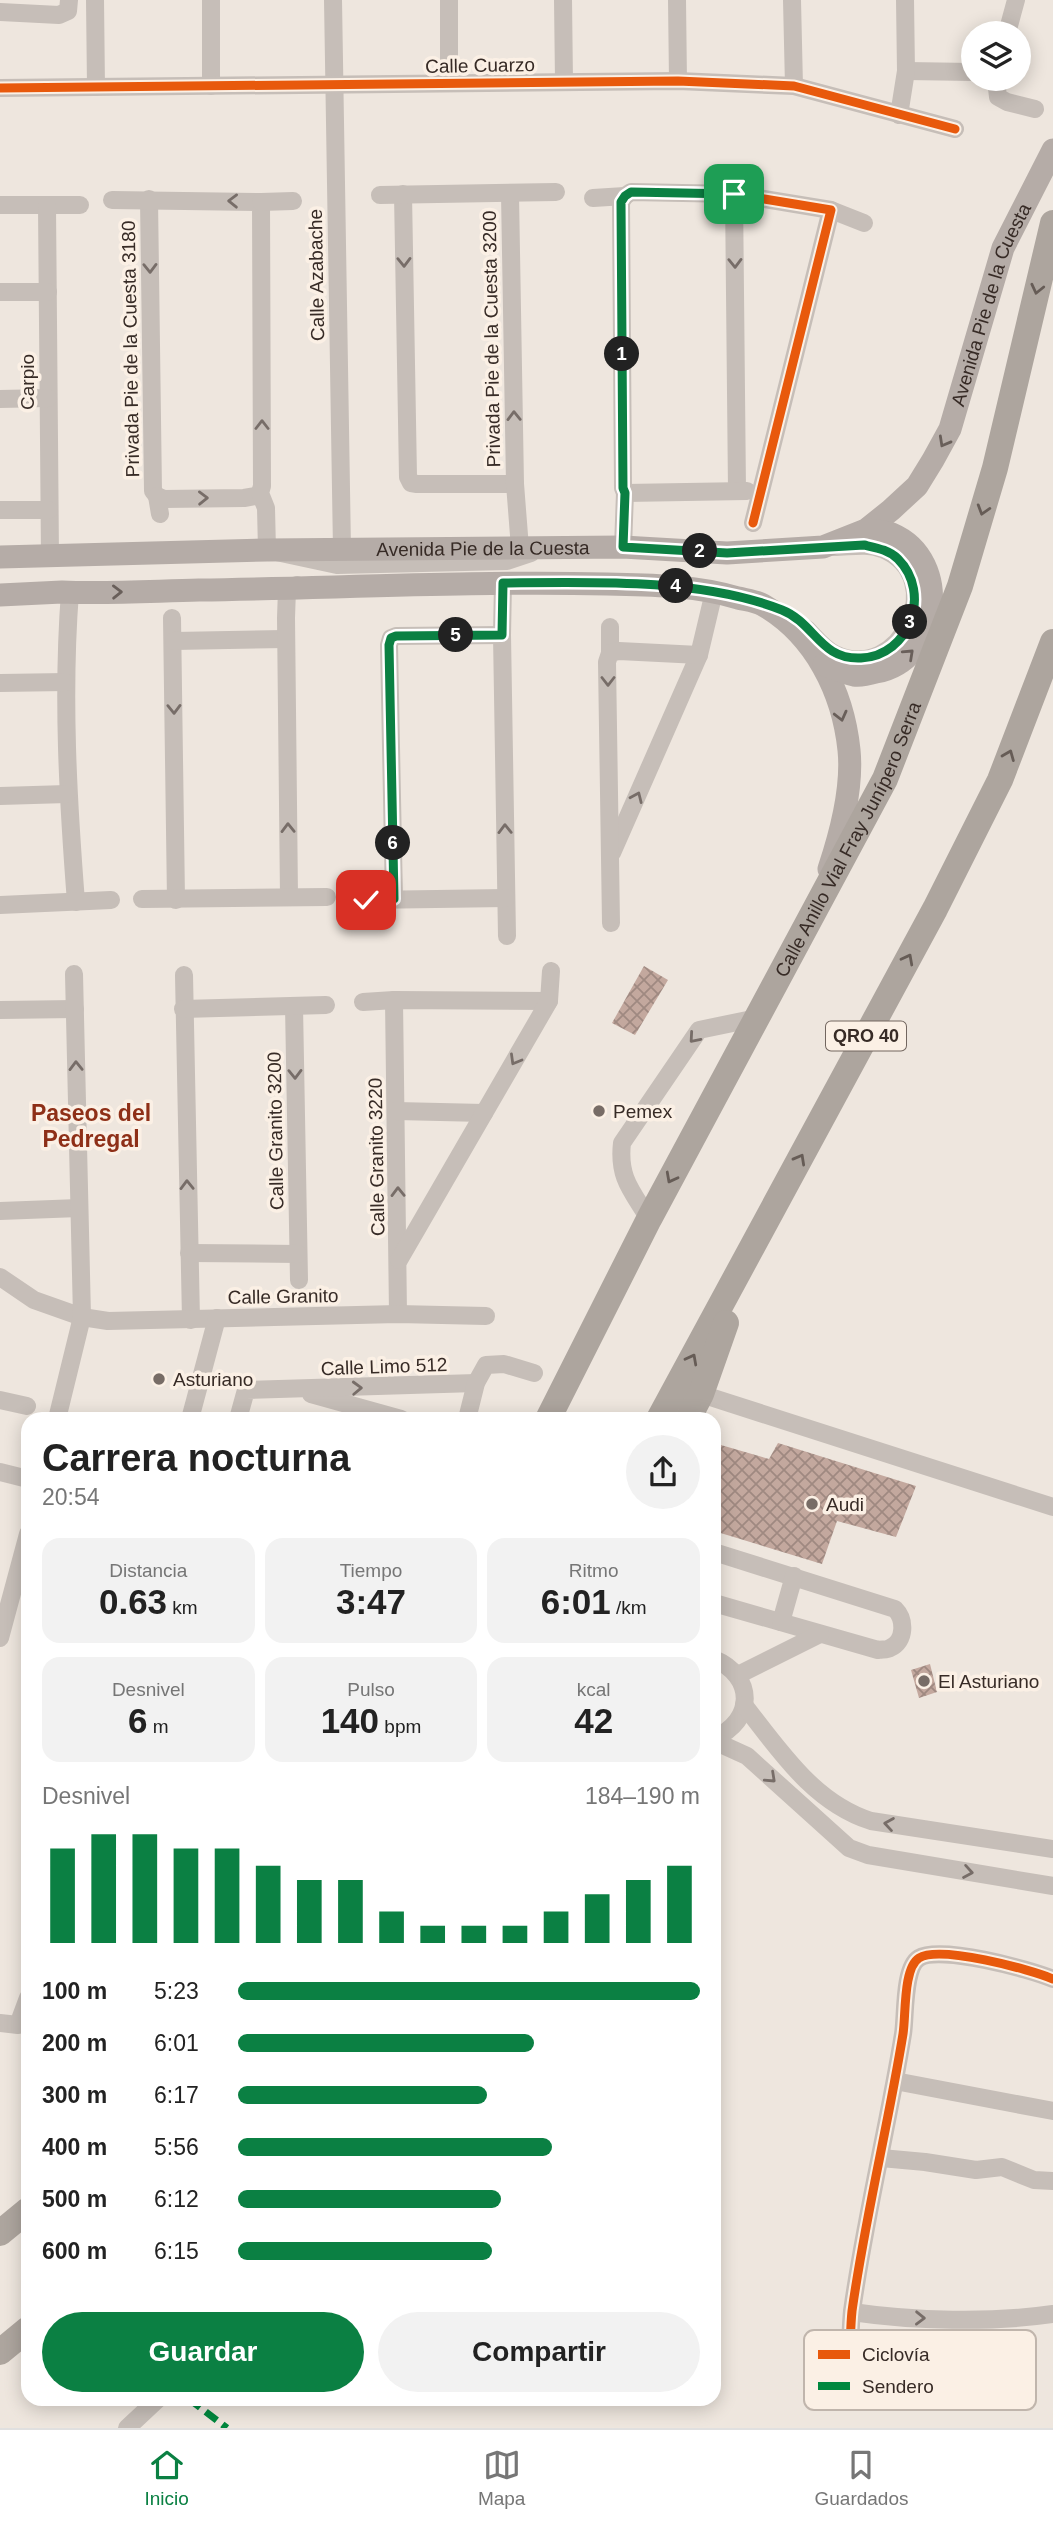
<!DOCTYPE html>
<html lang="es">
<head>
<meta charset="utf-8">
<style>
	:root { --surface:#fff; --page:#f2f2f2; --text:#222; --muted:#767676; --line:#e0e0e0; --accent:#0b8043 }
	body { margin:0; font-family:Helvetica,sans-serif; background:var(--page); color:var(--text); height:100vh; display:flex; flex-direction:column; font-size:26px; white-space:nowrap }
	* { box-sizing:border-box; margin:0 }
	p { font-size:23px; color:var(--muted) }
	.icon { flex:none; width:38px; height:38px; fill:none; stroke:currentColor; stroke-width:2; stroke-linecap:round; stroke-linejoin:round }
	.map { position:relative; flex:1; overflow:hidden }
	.side { position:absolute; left:21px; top:1412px; width:700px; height:994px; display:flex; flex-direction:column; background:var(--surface); border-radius:21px; box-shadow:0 4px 18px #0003 }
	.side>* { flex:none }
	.controls { position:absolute; left:961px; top:21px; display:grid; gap:14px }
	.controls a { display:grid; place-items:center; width:70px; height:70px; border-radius:50%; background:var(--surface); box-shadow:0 4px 18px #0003; font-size:35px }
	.pin { position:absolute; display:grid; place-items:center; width:60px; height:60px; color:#fff; margin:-30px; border-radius:14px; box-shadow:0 4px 10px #0006 }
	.km { position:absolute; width:35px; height:35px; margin:-18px; border-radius:50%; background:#222; color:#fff; font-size:19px; line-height:35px; text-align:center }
	.round { display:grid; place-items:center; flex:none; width:74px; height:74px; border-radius:37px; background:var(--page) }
	.head { display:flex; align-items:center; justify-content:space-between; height:119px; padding:0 21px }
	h1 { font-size:38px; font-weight:700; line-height:52px }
	.figures { display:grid; grid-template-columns:repeat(3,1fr); gap:10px; height:119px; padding:7px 21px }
	.figures div { display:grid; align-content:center; border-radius:18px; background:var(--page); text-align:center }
	.figures b { font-size:35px; font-weight:700 }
	.figures small { font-size:19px; font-weight:400 }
	.figures p { font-size:19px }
	.chart { height:196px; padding:14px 21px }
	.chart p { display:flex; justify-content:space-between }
	.chart svg { width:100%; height:126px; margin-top:7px; stroke:var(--accent); stroke-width:6 }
	.button { display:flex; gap:14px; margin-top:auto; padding:14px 21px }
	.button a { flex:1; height:80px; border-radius:42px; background:var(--accent); color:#fff; font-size:28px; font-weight:700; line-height:80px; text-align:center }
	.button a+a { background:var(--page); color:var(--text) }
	ul { padding:0 21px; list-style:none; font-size:23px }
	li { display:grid; grid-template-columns:112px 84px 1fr; align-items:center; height:52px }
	li i { height:18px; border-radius:9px; background:var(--accent) }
	.tab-bar { display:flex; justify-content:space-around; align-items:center; height:98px; border-top:2px solid var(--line); background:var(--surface); font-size:19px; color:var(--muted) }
	.tab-bar a { display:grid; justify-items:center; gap:4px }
	.tab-bar .on { color:var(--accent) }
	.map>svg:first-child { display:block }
	.building { fill:url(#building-cross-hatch) }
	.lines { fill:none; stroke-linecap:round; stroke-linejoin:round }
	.minor { stroke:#c6beb8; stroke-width:18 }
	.major { stroke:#b5aca7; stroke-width:23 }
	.highway { stroke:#ada59e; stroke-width:26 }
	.quiet { stroke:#00873e; stroke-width:7; stroke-dasharray:14 7; stroke-linecap:butt }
	.cycleway-casing { stroke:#fbf0e5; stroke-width:13 }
	.cycleway { stroke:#e8590c; stroke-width:9 }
	.oneway { stroke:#776d68 }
	.oneway2 { stroke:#665c56 }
	.oneway3 { stroke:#695f5a }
	.route-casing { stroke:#fff; stroke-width:14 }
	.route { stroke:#0b8043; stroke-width:9 }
	.poi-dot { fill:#776c66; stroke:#fbf0e5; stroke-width:2.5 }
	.labels { text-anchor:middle; stroke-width:7; stroke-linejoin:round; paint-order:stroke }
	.shield { fill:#fbf0e5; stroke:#72665f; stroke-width:2 }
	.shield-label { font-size:18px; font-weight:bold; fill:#372b26 }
	.street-label { font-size:19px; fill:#372b26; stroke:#fbf0e5 }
	.poi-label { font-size:19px; fill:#372b26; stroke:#fbf0e5; text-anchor:start }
	.quarter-label { font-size:23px; font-weight:bold; fill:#8e2f17; stroke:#fbf0e5 }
	.key { fill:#fbf0e5; stroke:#c0b5ac; stroke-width:2 }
	.key-label { font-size:19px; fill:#372b26 }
</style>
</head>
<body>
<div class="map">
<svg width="1053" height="2428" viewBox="0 0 1053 2428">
	<defs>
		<pattern id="building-cross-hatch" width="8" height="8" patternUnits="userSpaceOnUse" patternTransform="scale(1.75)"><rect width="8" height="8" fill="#c3a89e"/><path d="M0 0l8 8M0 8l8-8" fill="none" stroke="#9f8981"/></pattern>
	</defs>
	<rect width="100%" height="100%" fill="#eee6de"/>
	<g class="building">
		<polygon points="644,966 668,980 635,1035 612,1023"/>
		<polygon points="714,1443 769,1459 778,1443 916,1486 896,1537 837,1521 822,1564 714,1531"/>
		<polygon points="930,1664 937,1692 919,1698 911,1670"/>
	</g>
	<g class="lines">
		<g class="minor">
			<polyline points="95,0 96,87"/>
			<polyline points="211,0 211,86"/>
			<polyline points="333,0 342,550"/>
			<polyline points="449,0 449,82"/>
			<polyline points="563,0 564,81"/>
			<polyline points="677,0 678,81"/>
			<polyline points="792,0 794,86"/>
			<polyline points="0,12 59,15 68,11 69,0"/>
			<polyline points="1007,33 1016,0"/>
			<polyline points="906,71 973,72"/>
			<polyline points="996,79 998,97 1007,102 1035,109"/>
			<polyline points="0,88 678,81 794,86 955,129"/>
			<polyline points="899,115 906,71 905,0"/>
			<polyline points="403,194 408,477 411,483 417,484 515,484"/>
			<polyline points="510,194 515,484 520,548"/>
			<polyline points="734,194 737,491"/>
			<polyline points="380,195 556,192"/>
			<polyline points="593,198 625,196"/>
			<polyline points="149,199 153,491 157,496 164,499 244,498 256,496 260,493"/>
			<polyline points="112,200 261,202 262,486 260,493 266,508 267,550 337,565 507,561 531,553"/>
			<polyline points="261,202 293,201"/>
			<polyline points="0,205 80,205"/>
			<polyline points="47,206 50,557"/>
			<polyline points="831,210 864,223"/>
			<polyline points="0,292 48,292"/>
			<polyline points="0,399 48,398"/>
			<polyline points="625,493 747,491"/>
			<polyline points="157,496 160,514"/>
			<polyline points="0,510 49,510"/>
			<polyline points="623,547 625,493 623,488 621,202 625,196 631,192 734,194 831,210 753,523"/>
			<polyline points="503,583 502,635 507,936"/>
			<path d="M70,592C62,696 68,799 76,902"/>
			<polyline points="172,618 176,900"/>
			<polyline points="610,627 610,653"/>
			<path d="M807,629C815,637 823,648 835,654C900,685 951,577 882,549C866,543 850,547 834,547"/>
			<polyline points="174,641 285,639"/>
			<polyline points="0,683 66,682"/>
			<polyline points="0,796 67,794"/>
			<polyline points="612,853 699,655 714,592"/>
			<polyline points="289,896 286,618 287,589 297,585"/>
			<polyline points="142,899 327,897"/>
			<polyline points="394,899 389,645 391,638 396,636 502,635"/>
			<polyline points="366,900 506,898"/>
			<polyline points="0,905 111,900"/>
			<polyline points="611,923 607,662 610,653 619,651 699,655"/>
			<polyline points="184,975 191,1320"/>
			<polyline points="394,1000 398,1314"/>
			<polyline points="363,1002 394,1000 549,1001"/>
			<polyline points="294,1006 299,1280"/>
			<polyline points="183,1009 326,1005"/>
			<polyline points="0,1010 75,1009"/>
			<polyline points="396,1111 484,1113"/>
			<polyline points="0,1211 79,1208"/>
			<path d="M649,1219C632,1191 618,1178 622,1143L699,1030L757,1018"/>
			<polyline points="189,1253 298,1254"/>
			<polyline points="399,1260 549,1001 551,971"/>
			<polyline points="0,1277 34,1300 82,1317 108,1321 398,1314 486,1316"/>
			<polyline points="311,1394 401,1419"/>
			<polyline points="701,1394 1053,1507"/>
			<polyline points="0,1400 27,1406"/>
			<polyline points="57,1419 82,1317 74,974"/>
			<polyline points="190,1419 217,1318"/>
			<polyline points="238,1419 246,1390 476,1383"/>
			<polyline points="467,1419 476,1383 486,1365 504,1364 534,1373"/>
			<polyline points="0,1472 28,1479"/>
			<path d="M714,1552L895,1609C905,1619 906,1641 890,1648C887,1650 882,1649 878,1650L714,1603"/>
			<polyline points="781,1622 794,1576"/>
			<polyline points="0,1638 28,1534"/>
			<path d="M714,1659C755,1676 755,1721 714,1738"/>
			<polyline points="738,1675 820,1634"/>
			<path d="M744,1705C780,1751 814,1803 871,1821L1053,1849"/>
			<polyline points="714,1741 747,1756 849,1848 868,1855 1053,1886"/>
			<polyline points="0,2023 18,2025 28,1998"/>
			<polyline points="895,2081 1053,2111"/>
			<polyline points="881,2158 925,2162 976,2170 1002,2167 1034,2180 1053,2181"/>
			<path d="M852,2312C913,2321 992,2323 1053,2314"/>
			<path d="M850,2374C850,2353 850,2331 852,2311C865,2218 888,2126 903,2034C906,2016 903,1968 919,1958C940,1945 1029,1969 1053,1979"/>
			<polyline points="127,2428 158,2399"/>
		</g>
		<g class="major">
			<path id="s1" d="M0,557L267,550L623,547L727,553L823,547L866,530L891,510L917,486L933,460L950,429L1003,248L1053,150"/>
			<path d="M0,595L62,592C107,594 153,591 199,590C335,588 471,581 607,584C651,585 695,585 738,598C746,600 756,601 763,605C815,635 843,692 849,750C853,789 841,833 829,869"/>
			<path d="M824,665C834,668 844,673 854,675C861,676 869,674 876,672C940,661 953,560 892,534C885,531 874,531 866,530"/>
		</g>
		<g class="highway">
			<path id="s2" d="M548,1419L649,1219L885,779L960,586L995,468L1053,223"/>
			<polyline points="659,1419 935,909 1000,780 1053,642"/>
			<polyline points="688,1419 701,1394 726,1323"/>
			<polyline points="0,2233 28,2210"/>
			<polyline points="0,2352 28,2329"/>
		</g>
		<polyline class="quiet" points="189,2399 227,2428"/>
		<g class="cycleway-casing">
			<g id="cycleway">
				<polyline points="0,88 678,81 794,86 955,129"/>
				<polyline points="623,547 625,493 623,488 621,202 625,196 631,192 734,194 831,210 753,523"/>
				<path d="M850,2374C850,2353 850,2331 852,2311C865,2218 888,2126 903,2034C906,2016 903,1968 919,1958C940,1945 1029,1969 1053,1979"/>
			</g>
		</g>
		<use href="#cycleway" class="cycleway"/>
	</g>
	<defs><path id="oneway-chevron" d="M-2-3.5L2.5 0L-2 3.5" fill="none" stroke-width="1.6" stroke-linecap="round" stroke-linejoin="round" transform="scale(1.75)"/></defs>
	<g class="oneway">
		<use href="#oneway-chevron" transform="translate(233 201) rotate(-179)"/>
		<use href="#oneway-chevron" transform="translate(404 262) rotate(89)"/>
		<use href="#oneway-chevron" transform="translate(735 263) rotate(89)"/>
		<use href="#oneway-chevron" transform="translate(150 268) rotate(89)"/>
		<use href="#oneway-chevron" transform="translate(514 416) rotate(-91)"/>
		<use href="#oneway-chevron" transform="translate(262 425) rotate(-90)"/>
		<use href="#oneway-chevron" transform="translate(203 498) rotate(-1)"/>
		<use href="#oneway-chevron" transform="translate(608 681) rotate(90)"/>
		<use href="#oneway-chevron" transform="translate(174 709) rotate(89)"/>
		<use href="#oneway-chevron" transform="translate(637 797) rotate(-66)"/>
		<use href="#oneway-chevron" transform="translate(288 828) rotate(-91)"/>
		<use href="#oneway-chevron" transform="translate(505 829) rotate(-91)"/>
		<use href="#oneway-chevron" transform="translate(694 1038) rotate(131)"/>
		<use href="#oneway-chevron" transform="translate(515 1060) rotate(120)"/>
		<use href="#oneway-chevron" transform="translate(76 1066) rotate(-91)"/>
		<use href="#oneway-chevron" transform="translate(295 1074) rotate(89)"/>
		<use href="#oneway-chevron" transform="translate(187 1185) rotate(-91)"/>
		<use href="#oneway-chevron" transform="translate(398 1192) rotate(-91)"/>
		<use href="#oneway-chevron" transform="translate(357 1388) rotate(-2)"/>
		<use href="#oneway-chevron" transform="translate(771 1778) rotate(43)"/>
		<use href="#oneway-chevron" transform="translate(889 1824) rotate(-171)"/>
		<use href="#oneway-chevron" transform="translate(968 1872) rotate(10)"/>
		<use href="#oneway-chevron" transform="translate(920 2318) rotate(1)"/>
	</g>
	<g class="oneway2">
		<use href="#oneway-chevron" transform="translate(1037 289) rotate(103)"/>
		<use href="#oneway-chevron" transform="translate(983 510) rotate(107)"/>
		<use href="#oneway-chevron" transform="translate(1009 755) rotate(-68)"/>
		<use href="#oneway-chevron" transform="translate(908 959) rotate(-62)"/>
		<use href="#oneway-chevron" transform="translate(800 1159) rotate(-61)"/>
		<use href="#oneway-chevron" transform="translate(671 1178) rotate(118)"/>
		<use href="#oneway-chevron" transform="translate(692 1359) rotate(-62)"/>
	</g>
	<g class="oneway3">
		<use href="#oneway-chevron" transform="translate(944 442) rotate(119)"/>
		<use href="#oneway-chevron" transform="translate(117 592) rotate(-1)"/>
		<use href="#oneway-chevron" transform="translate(909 654) rotate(-43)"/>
		<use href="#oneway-chevron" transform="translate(841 716) rotate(76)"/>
	</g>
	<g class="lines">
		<g class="route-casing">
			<path id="route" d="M366,900L394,899L389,645L391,638L396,636L502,635L503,583C589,582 702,578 782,610C815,623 820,660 861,658C910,656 932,593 898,559C889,550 877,548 864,545L727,553L623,547L625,493L623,488L621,202L625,196L631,192L734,194"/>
		</g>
		<use href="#route" class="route"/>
	</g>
	<g class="poi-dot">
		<circle cx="599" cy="1111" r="7"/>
		<circle cx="159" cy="1379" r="7"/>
		<circle cx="812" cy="1504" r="7"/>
		<circle cx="924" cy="1681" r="7"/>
	</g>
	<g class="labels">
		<rect class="shield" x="826" y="1021.5" width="80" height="29" rx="5"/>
		<g class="shield-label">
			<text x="866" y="1042">QRO 40</text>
		</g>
		<g class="street-label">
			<text transform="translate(480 65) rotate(-1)" y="7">Calle Cuarzo</text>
			<text transform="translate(316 275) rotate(-91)" y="7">Calle Azabache</text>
			<text dy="7" stroke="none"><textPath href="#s1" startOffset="1134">Avenida Pie de la Cuesta</textPath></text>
			<text transform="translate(491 339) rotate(-91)" y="7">Privada Pie de la Cuesta 3200</text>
			<text transform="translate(130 349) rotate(-91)" y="7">Privada Pie de la Cuesta 3180</text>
			<text transform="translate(27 382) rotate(-90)" y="7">Carpio</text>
			<text dy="7" stroke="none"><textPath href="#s1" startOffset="483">Avenida Pie de la Cuesta</textPath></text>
			<text dy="7" stroke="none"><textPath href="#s2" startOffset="653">Calle Anillo Vial Fray Junípero Serra</textPath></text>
			<text transform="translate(275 1131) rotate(-91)" y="7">Calle Granito 3200</text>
			<text transform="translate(376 1157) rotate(-91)" y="7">Calle Granito 3220</text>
			<text transform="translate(283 1296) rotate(-1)" y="7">Calle Granito</text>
			<text transform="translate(384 1366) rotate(-2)" y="7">Calle Limo 512</text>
		</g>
		<g class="poi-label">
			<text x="613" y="1118">Pemex</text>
			<text x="173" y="1386">Asturiano</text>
			<text x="826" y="1511">Audi</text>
			<text x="938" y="1688">El Asturiano</text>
		</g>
		<g class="quarter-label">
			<text x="91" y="1121">Paseos del<tspan x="91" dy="26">Pedregal</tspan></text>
		</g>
	</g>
	<rect x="804" y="2330" width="232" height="80" rx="10" class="key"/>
	<rect x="818" y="2350" width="32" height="9" fill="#e8590c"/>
	<rect x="818" y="2382" width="32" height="8" fill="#00873e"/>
	<g class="key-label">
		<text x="862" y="2361">Ciclovía</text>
		<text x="862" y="2393">Sendero</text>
	</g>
</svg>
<div class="controls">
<a><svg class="icon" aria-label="layers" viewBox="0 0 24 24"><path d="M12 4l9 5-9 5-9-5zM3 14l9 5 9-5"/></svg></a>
</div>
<div class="pin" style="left:734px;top:194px;background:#1e9e55"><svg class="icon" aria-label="arrive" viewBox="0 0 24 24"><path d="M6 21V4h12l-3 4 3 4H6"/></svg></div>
<div class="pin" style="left:366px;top:900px;background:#d93025"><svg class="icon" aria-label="check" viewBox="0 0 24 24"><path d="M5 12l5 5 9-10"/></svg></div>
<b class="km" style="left:622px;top:354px">1</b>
<b class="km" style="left:700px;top:551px">2</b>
<b class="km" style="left:910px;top:622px">3</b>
<b class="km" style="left:676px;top:586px">4</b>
<b class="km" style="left:456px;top:635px">5</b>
<b class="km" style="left:393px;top:843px">6</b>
<section class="side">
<div class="head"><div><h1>Carrera nocturna</h1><p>20:54</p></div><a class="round"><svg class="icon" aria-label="share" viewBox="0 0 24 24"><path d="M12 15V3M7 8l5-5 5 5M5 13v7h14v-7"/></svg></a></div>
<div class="figures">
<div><p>Distancia</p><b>0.63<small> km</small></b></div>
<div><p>Tiempo</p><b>3:47</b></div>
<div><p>Ritmo</p><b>6:01<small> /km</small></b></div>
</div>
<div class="figures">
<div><p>Desnivel</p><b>6<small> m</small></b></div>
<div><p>Pulso</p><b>140<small> bpm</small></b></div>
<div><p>kcal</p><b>42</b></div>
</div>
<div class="chart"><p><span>Desnivel</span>184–190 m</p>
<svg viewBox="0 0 160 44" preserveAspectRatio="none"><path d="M5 44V11M15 44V6M25 44V6M35 44V11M45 44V11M55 44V17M65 44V22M75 44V22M85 44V33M95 44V38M105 44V38M115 44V38M125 44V33M135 44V27M145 44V22M155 44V17"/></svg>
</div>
<ul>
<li><b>100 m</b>5:23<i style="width:100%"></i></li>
<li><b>200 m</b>6:01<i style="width:64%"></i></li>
<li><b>300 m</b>6:17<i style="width:54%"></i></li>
<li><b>400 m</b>5:56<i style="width:68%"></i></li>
<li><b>500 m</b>6:12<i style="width:57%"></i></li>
<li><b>600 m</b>6:15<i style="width:55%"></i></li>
</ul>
<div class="button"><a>Guardar</a><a>Compartir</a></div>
</section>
</div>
<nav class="tab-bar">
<a class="on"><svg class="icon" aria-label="home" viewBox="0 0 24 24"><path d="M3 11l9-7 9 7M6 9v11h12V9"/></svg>Inicio</a>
<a><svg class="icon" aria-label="map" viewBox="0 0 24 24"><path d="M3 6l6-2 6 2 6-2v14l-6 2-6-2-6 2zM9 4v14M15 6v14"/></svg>Mapa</a>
<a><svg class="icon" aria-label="saved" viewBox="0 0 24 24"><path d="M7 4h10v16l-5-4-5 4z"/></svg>Guardados</a>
</nav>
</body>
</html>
